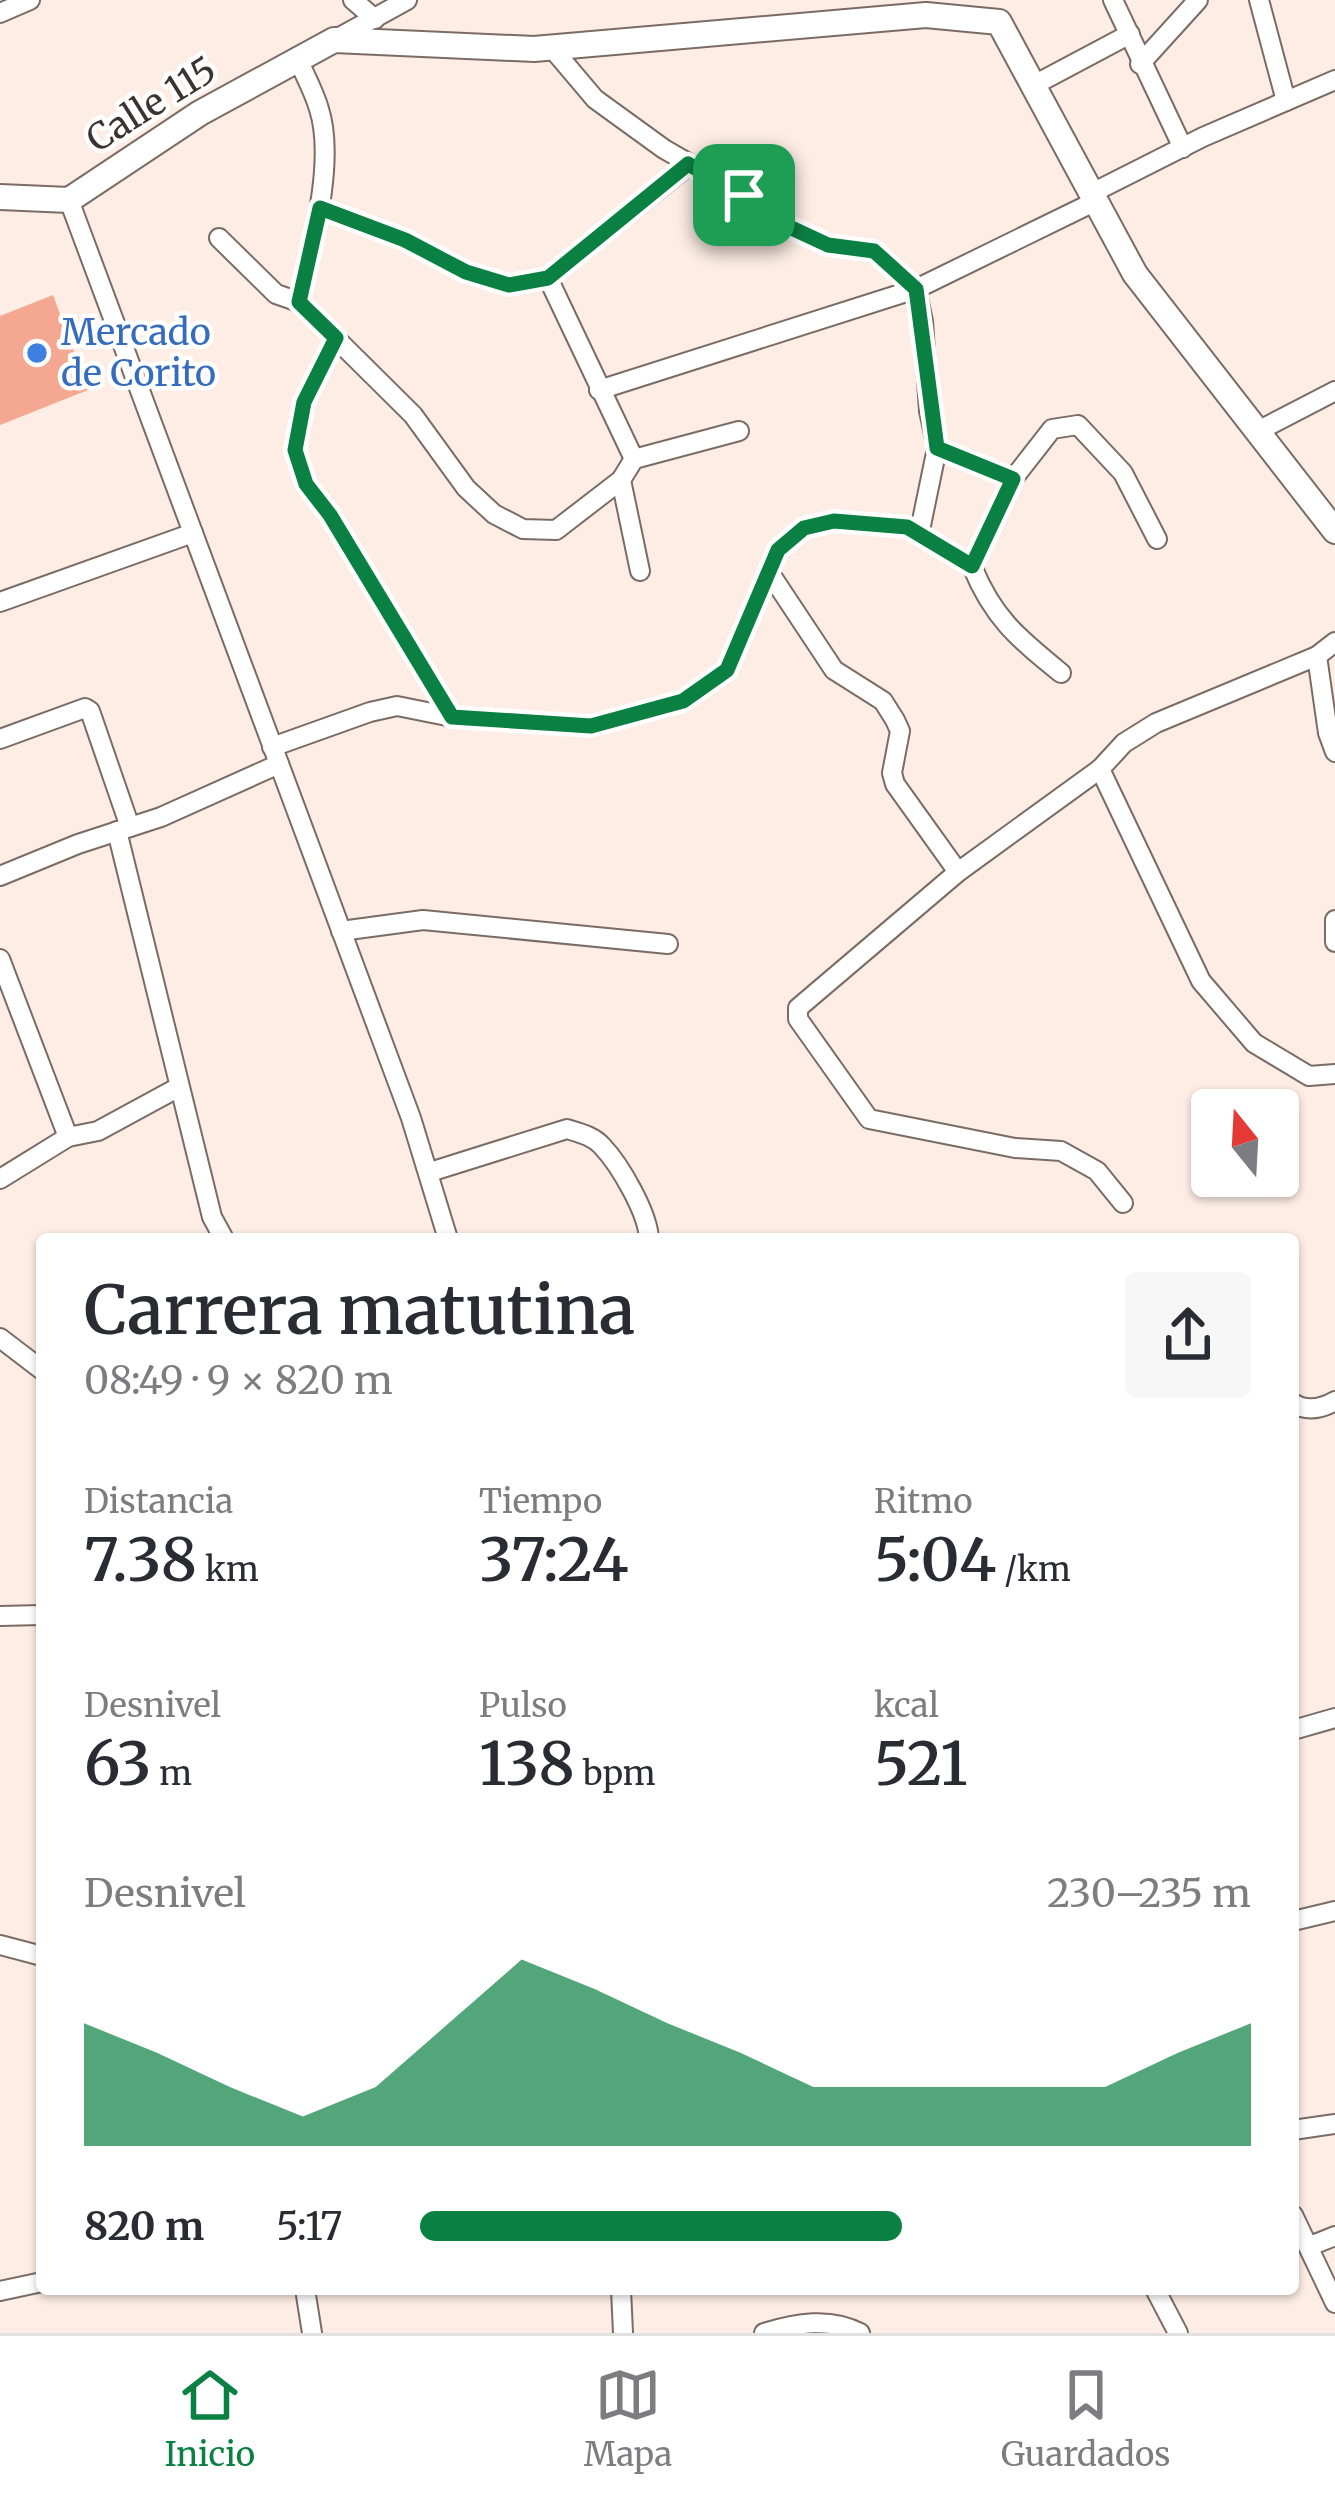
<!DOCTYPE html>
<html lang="es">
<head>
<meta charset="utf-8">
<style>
	:root { --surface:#fff; --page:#f7f7f7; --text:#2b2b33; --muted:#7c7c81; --line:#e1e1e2; --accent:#0b8043 }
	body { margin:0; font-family:Merriweather,serif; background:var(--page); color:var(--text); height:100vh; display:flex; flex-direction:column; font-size:45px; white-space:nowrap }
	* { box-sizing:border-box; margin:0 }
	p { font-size:39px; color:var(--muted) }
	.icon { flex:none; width:66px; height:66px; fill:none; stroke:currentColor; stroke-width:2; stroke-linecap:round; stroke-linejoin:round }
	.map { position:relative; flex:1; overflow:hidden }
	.panel { position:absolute; left:36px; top:1233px; width:1263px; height:1062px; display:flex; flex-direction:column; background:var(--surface); border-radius:12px; box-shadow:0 3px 9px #0004 }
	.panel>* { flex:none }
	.needle { width:78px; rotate:342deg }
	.controls { position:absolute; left:1191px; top:1089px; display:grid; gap:24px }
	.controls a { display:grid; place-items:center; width:108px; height:108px; border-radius:12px; background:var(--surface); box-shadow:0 3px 9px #0004; font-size:60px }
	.pin { position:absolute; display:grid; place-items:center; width:102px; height:102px; color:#fff; margin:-51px; border-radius:24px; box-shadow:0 6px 18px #0006 }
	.round { display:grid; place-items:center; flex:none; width:126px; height:126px; border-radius:12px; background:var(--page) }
	.head { display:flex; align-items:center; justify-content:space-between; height:204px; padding:0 48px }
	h1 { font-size:66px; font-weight:600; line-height:90px }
	.metrics { display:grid; grid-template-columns:repeat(3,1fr); gap:18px; height:204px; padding:12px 48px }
	.metrics div { display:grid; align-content:center }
	.metrics b { font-size:60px; font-weight:600 }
	.metrics small { font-size:33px; font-weight:400 }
	.metrics p { font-size:33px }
	.chart { height:336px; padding:24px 48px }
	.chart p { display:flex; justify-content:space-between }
	.chart svg { width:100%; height:216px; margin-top:12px; fill:var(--accent); opacity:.7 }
	ul { padding:0 48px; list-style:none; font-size:39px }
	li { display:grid; grid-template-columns:192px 144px 1fr; align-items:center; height:90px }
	li i { height:30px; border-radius:15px; background:var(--accent) }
	.menu { display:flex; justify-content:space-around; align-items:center; height:168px; border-top:3px solid var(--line); background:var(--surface); font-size:33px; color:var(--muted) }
	.menu a { display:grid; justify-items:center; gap:6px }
	.menu .selected { color:var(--accent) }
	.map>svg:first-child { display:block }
	.building { fill:#f5a891 }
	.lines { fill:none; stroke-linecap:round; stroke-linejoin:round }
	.minor-casing { stroke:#7a6c64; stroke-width:22 }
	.tertiary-casing { stroke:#7a6c64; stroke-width:28 }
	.minor { stroke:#fff; stroke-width:18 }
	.tertiary { stroke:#fff; stroke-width:24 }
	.route-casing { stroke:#fff; stroke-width:24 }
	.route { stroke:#0b8043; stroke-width:15 }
	.shop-dot { fill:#3f7fe0; stroke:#fff; stroke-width:4.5 }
	.labels { text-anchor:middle; stroke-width:9; stroke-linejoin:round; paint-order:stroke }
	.street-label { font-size:36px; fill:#3a3330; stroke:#fff }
	.shop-label { font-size:36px; fill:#366cbe; stroke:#fff; text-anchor:start }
</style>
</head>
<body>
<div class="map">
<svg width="1335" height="2333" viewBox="0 0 1335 2333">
	<rect width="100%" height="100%" fill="#fdede4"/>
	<polygon class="building" points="53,295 88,390 0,425 0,316"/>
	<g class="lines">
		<g class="minor-casing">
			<g id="minor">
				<polyline points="353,0 375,19"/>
				<polyline points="1113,0 1183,148"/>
				<polyline points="1259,0 1286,101"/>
				<polyline points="0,13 30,0"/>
				<polyline points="338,38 407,0"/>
				<polyline points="551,47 595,99 664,149 744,195 785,225 828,245 874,251 916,289 923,321 929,411 937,448 919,535"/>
				<path d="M297,57C304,74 314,91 319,109C336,162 311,249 299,302"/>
				<polyline points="1140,64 1198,0"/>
				<polyline points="1034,85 1130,34"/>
				<polyline points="1092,193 1203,137 1335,80"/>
				<polyline points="69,200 411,1118 448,1239"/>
				<polyline points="320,208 405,240 465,271 509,285 548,278 689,165"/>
				<polyline points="219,238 276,294 299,302 413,415 466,488 494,514 523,529 556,530 621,480 634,459 739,431"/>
				<polyline points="548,278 634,459"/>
				<polyline points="336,338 304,402 295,450 306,483 330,515 452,717"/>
				<polyline points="599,390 916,289 1096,201"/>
				<polyline points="1258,431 1335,391"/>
				<polyline points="937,448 1013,479"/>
				<polyline points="621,480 640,571"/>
				<polyline points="771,575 834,670 883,701 895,720 900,731 892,773 895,784 958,872"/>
				<polyline points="0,602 193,533"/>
				<polyline points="1317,656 1328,733 1335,752"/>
				<path d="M1061,673C1018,638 993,618 972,566L1013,479L1052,429L1078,425L1123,473L1157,539"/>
				<polyline points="0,739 85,708 90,711 130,827"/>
				<polyline points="272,747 370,712 397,706 452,717 591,726 683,701 727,670 778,551 804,528 834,521 907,527 972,566"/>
				<polyline points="1100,769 1201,981 1254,1043 1309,1076 1335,1074"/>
				<polyline points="117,831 212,1217 224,1239"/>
				<polyline points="0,876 78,844 161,817 279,764"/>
				<polyline points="1335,920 1335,942"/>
				<polyline points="341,931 423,920 668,944"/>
				<polyline points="0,959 68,1137"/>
				<path d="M430,1172L567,1129C580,1133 593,1136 602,1146C620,1165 648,1213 649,1239"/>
				<polyline points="0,1179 68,1137 98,1131 179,1087"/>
				<polyline points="1123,1203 1097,1171 1061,1151 1015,1148 869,1119 798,1019 798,1008 958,872 1100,769 1124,743 1156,723 1317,656 1335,642"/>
				<polyline points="0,1338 42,1370"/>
				<path d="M1293,1403C1307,1412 1321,1409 1335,1401"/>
				<polyline points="0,1616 42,1615"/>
				<polyline points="1293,1730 1335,1718"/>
				<polyline points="1293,1921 1335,1911"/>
				<polyline points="0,1945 42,1956"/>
				<polyline points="1293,2130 1335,2124"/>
				<polyline points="1293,2215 1335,2303"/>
				<polyline points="1310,2246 1335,2236"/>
				<polyline points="305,2289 312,2333"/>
				<polyline points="621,2289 623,2333"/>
				<polyline points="1155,2289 1178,2333"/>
				<polyline points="0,2291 42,2282"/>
				<path d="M764,2333C796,2323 830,2317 860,2333"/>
			</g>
		</g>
		<g class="tertiary-casing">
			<polyline id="tertiary" points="0,197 69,200 200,113 334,40 534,49 926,15 999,22 1135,274 1335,531"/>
		</g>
		<use href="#minor" class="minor"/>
		<use href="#tertiary" class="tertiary"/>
	</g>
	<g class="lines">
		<g class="route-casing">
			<polygon id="route" points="688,164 744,195 785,225 828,245 874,251 916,289 937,448 1013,479 972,566 907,527 834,521 804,528 778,550 727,670 683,701 591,726 452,717 330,515 306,484 295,450 304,402 336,338 299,302 320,208 405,240 466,272 509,285 548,278"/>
		</g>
		<use href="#route" class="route"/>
	</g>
	<circle class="shop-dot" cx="37" cy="353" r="12"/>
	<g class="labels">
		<g class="street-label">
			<text transform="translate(151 104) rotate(-32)" y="13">Calle 115</text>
		</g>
		<g class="shop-label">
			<text x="61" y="345">Mercado<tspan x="61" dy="41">de Corito</tspan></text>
		</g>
	</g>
</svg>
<div class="controls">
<a><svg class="needle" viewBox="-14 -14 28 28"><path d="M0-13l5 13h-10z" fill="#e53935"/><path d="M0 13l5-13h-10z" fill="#7c7c81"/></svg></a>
</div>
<div class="pin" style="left:744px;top:195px;background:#1e9e55"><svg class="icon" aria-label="arrive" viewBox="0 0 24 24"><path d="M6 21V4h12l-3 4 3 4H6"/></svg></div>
<section class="panel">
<div class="head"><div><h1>Carrera matutina</h1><p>08:49 · 9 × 820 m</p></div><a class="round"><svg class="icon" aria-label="share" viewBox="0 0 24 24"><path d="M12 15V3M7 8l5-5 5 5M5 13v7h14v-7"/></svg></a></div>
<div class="metrics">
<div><p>Distancia</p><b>7.38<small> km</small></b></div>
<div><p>Tiempo</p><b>37:24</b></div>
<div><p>Ritmo</p><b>5:04<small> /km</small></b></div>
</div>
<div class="metrics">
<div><p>Desnivel</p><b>63<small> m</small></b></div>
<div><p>Pulso</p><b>138<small> bpm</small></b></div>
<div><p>kcal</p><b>521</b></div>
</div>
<div class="chart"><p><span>Desnivel</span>230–235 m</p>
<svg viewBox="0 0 160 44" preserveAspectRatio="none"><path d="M0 44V19L10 25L20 32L30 38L40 32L50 19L60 6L70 12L80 19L90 25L100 32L110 32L120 32L130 32L140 32L150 25L160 19V44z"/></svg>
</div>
<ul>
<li><b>820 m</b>5:17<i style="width:58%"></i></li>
</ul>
</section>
</div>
<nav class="menu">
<a class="selected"><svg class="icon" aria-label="home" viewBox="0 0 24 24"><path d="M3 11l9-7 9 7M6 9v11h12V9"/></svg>Inicio</a>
<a><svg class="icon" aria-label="map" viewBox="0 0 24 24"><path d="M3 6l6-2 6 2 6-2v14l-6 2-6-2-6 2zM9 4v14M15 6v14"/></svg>Mapa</a>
<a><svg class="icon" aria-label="saved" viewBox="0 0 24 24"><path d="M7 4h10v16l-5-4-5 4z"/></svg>Guardados</a>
</nav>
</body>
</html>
